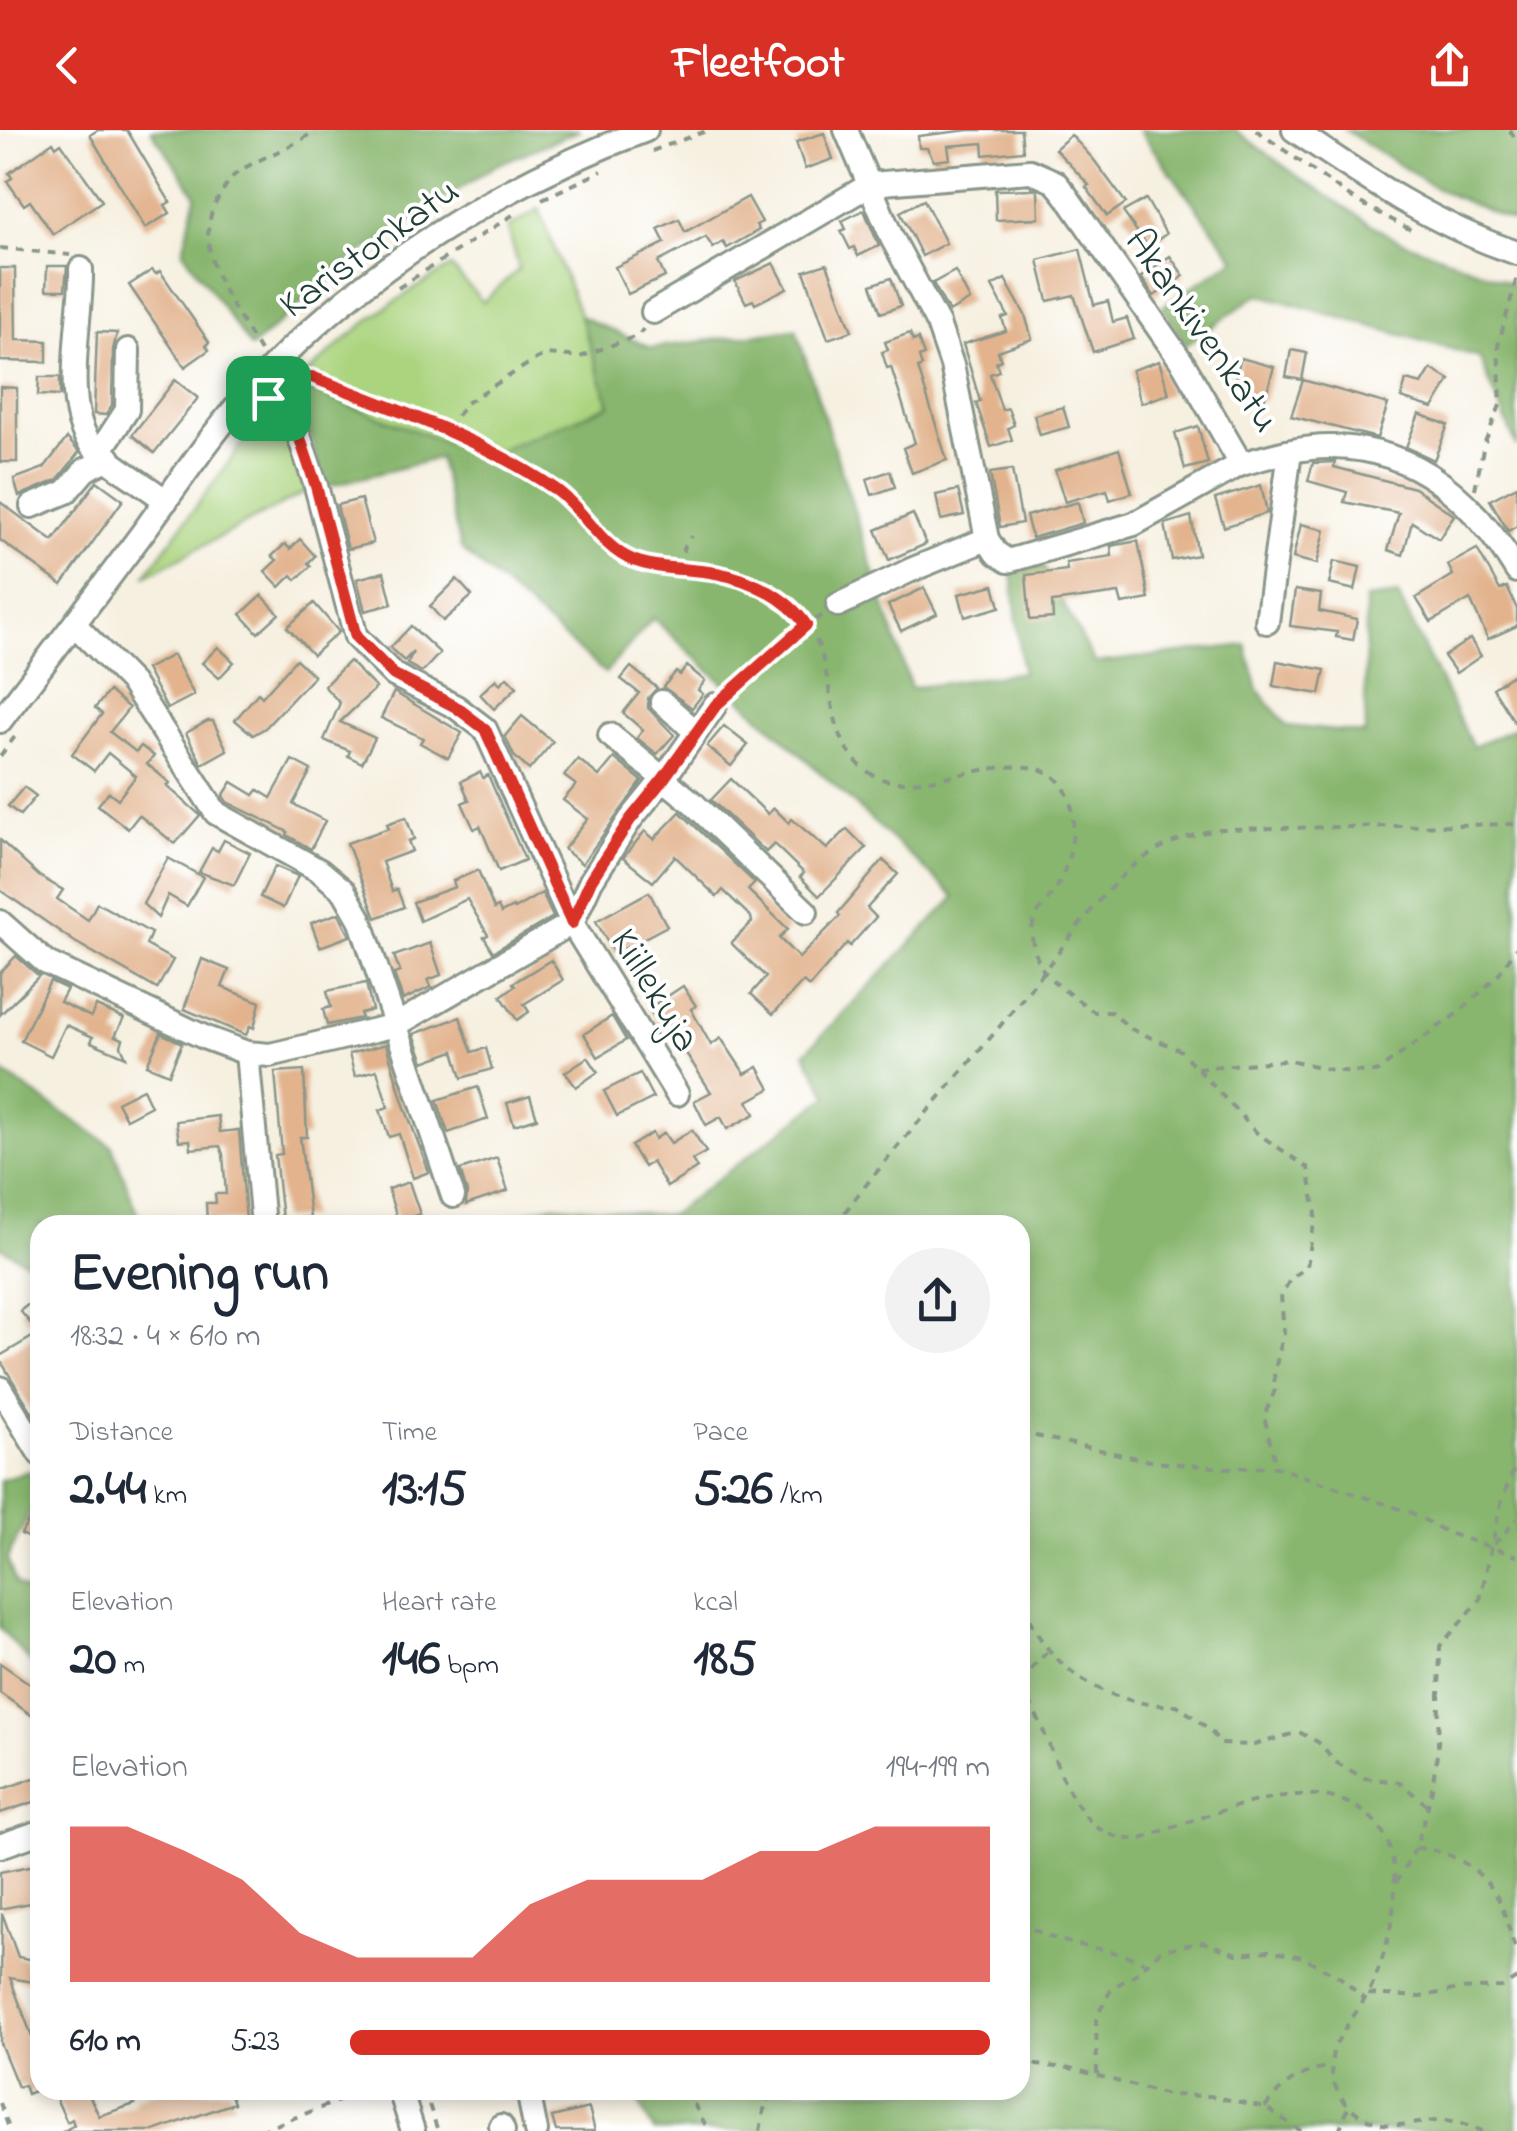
<!DOCTYPE html>
<html lang="en">
<head>
<meta charset="utf-8">
<style>
	:root { --surface:#fff; --page:#f2f2f3; --text:#1f2937; --muted:#747a83; --accent:#d93025 }
	body { margin:0; font-family:"Indie Flower",sans-serif; background:var(--page); color:var(--text); height:100vh; display:flex; flex-direction:column; font-size:38px; white-space:nowrap }
	* { box-sizing:border-box; margin:0 }
	p { font-size:32px; color:var(--muted) }
	.icon { flex:none; width:55px; height:55px; fill:none; stroke:currentColor; stroke-width:2; stroke-linecap:round; stroke-linejoin:round }
	.map { position:relative; flex:1; overflow:hidden }
	.details { position:absolute; left:30px; top:1085px; width:1000px; height:885px; display:flex; flex-direction:column; background:var(--surface); border-radius:30px; box-shadow:0 5px 15px #0003 }
	.details>* { flex:none }
	.pin { position:absolute; display:grid; place-items:center; width:85px; height:85px; color:#fff; margin:-42px; border-radius:20px; box-shadow:0 5px 15px #0006 }
	.round { display:grid; place-items:center; flex:none; width:105px; height:105px; border-radius:52px; background:var(--page) }
	.summary { display:flex; align-items:center; justify-content:space-between; height:170px; padding:0 40px }
	h1 { font-size:55px; font-weight:700; line-height:75px }
	.stats { display:grid; grid-template-columns:repeat(3,1fr); gap:15px; height:170px; padding:10px 40px }
	.stats div { display:grid; align-content:center }
	.stats b { font-size:50px; font-weight:700 }
	.stats small { font-size:28px; font-weight:400 }
	.stats p { font-size:28px }
	.chart { height:280px; padding:20px 40px }
	.chart p { display:flex; justify-content:space-between }
	.chart svg { width:100%; height:180px; margin-top:10px; fill:var(--accent); opacity:.7 }
	ul { padding:0 40px; list-style:none; font-size:32px }
	li { display:grid; grid-template-columns:160px 120px 1fr; align-items:center; height:75px }
	li i { height:25px; border-radius:12px; background:var(--accent) }
	header { display:flex; justify-content:space-between; align-items:center; height:130px; padding:0 40px; background:var(--accent); color:#fff; font-size:45px; font-weight:700 }
	.map>svg:first-child { display:block }
	.green { fill:#abd47f; stroke:#65885a; stroke-width:2.5 }
	.forest { fill:#88b66e; stroke:#547a51; stroke-width:2.5 }
	.building { fill:#e2b38d }
	.lines { fill:none; stroke-linecap:round; stroke-linejoin:round }
	.minor-casing { stroke:#8a968a; stroke-width:28 }
	.path { stroke:#8a968a; stroke-width:4; stroke-dasharray:8 8; stroke-linecap:butt }
	.minor { stroke:#fff; stroke-width:22 }
	.route-casing { stroke:#fff; stroke-width:20 }
	.route { stroke:#d93025; stroke-width:12 }
	.labels { text-anchor:middle; stroke-width:8; stroke-linejoin:round; paint-order:stroke }
	.street-label { font-size:40px; fill:#1f3d34; stroke:#fff }
</style>
</head>
<body>
<header><svg class="icon" aria-label="back" viewBox="0 0 24 24"><path d="M15 5l-7 7 7 7"/></svg>Fleetfoot<svg class="icon" aria-label="share" viewBox="0 0 24 24"><path d="M12 15V3M7 8l5-5 5 5M5 13v7h14v-7"/></svg></header>
<div class="map">
<svg width="1517" height="2001" viewBox="0 0 1517 2001">
	<rect width="100%" height="100%" fill="#fff"/>
	<filter id="ink" filterUnits="userSpaceOnUse"><feTurbulence type="fractalNoise" baseFrequency=".01" numOctaves="2"/><feDisplacementMap in="SourceGraphic" scale="20" xChannelSelector="R" yChannelSelector="G"/><feConvolveMatrix kernelMatrix="1 2 1 2 8 2 1 2 1" color-interpolation-filters="sRGB"/></filter>
	<filter id="wash" filterUnits="userSpaceOnUse"><feTurbulence type="fractalNoise" baseFrequency=".0048" numOctaves="4" result="noise"/><feDisplacementMap in="SourceGraphic" scale="40" xChannelSelector="R" yChannelSelector="G"/><feGaussianBlur stdDeviation="2.25" result="paint"/><feColorMatrix in="noise" values="0 0 0 0 0 0 0 0 0 0 0 0 0 0 0 0 0 1.4 0 .05"/><feComposite in="paint" operator="in"/></filter>
	<g filter="url(#wash)">
		<rect width="100%" height="100%" fill="#f6f0e0"/>
		<g class="green">
			<path d="M539,79L580,186L610,275L483,327L296,255C349,203 387,173 451,137L483,172L519,139L508,98Z"/>
			<polygon points="265,283 294,316 307,361 145,446"/>
		</g>
		<g class="forest">
			<polygon points="151,0 580,0 496,35 348,132 251,218 183,121 196,65"/>
			<polygon points="1139,0 1235,0 1300,48 1391,107 1517,155 1517,317 1479,227 1258,164 1186,215 1162,177 1235,129"/>
			<polygon points="1345,0 1517,0 1517,93 1437,59"/>
			<polygon points="580,186 651,218 796,199 911,558 1022,542 1012,441 1042,434 1095,533 1246,515 1258,560 1287,596 1365,604 1366,469 1398,465 1473,617 1517,597 1517,2001 654,2001 632,1960 1020,1960 1020,1095 482,1095 553,1075 669,1086 828,966 805,923 955,767 653,488 605,543 461,419 439,328 325,357 296,255 483,327 610,275"/>
			<polygon points="0,941 112,1016 142,1095 40,1095 40,1139 0,1117"/>
			<polygon points="29,1341 40,1361 7,1429 16,1454 40,1469 40,1543 0,1498 0,1351"/>
		</g>
		<g id="blocks">
			<g class="building">
				<polygon points="98,0 127,0 170,72 165,75 170,83 145,98 90,5"/>
				<polygon points="969,0 1021,0 1023,21 984,25 983,13 948,16 950,29 934,31 927,18 919,18 918,6"/>
				<polygon points="824,3 833,29 805,39 796,12"/>
				<polygon points="1071,5 1094,30 1126,73 1107,86 1086,57 1089,55 1055,19"/>
				<polygon points="53,12 56,17 61,13 102,71 53,104 30,71 24,75 7,51 12,48 9,43"/>
				<polygon points="1034,59 1038,61 1039,88 996,90 995,60"/>
				<polygon points="748,67 762,92 756,95 759,100 727,118 723,112 713,118 706,107 658,132 665,147 628,164 615,137 665,113 658,99 679,89 685,102"/>
				<polygon points="1146,69 1166,104 1148,117 1123,82"/>
				<polygon points="924,70 946,113 922,126 900,82"/>
				<polygon points="864,80 879,116 858,126 854,117 850,119 841,101 846,99 842,91"/>
				<polygon points="1080,119 1094,175 1108,171 1113,192 1127,188 1134,209 1093,222 1074,165 1048,171 1038,130"/>
				<polygon points="1170,126 1184,146 1154,166 1141,147"/>
				<polygon points="774,133 787,158 755,174 753,170 746,173 735,151"/>
				<polygon points="827,134 852,201 828,209 804,141"/>
				<polygon points="47,136 67,136 65,160 46,160"/>
				<polygon points="0,138 15,138 16,210 47,211 47,232 0,231"/>
				<polygon points="152,140 156,144 160,141 209,212 206,215 209,220 185,237 129,155"/>
				<polygon points="955,141 970,170 949,182 933,153"/>
				<polygon points="891,148 901,176 881,183 871,155"/>
				<polygon points="1005,149 1025,185 1032,209 998,221 1001,230 996,232 999,241 990,244 1002,280 1008,278 1014,295 1008,298 1012,310 991,317 976,273 980,271 963,214 1006,201 1002,188 1008,186 992,156"/>
				<polygon points="97,202 117,203 113,220 112,275 106,285 94,284"/>
				<polygon points="910,203 913,211 918,209 924,225 919,227 922,236 918,238 947,330 912,343 903,318 915,313 891,237 887,238 882,222 888,220 885,212"/>
				<polygon points="1291,220 1307,223 1302,250 1286,247"/>
				<polygon points="1241,228 1274,237 1264,271 1231,262"/>
				<polygon points="1159,231 1169,264 1141,273 1132,240"/>
				<polygon points="1431,239 1450,250 1433,278 1401,268 1406,250 1422,254"/>
				<polygon points="39,247 60,247 60,266 38,265"/>
				<polygon points="175,250 198,268 154,323 132,305"/>
				<polygon points="1303,250 1388,274 1377,308 1291,286"/>
				<polygon points="0,257 17,258 17,332 0,332"/>
				<polygon points="1063,277 1069,297 1040,305 1034,285"/>
				<polygon points="1419,284 1448,295 1434,330 1406,317"/>
				<polygon points="1198,296 1208,333 1185,339 1175,303"/>
				<polygon points="67,308 79,322 70,334 57,350 19,366 14,349 44,338"/>
				<polygon points="1119,319 1132,363 1110,370 1107,360 1065,372 1055,340"/>
				<polygon points="1335,332 1334,337 1414,358 1454,385 1439,409 1412,392 1403,425 1388,420 1399,383 1344,372 1347,362 1308,351 1313,333"/>
				<polygon points="1012,340 1022,393 1000,397 990,343"/>
				<polygon points="890,341 895,357 872,365 867,349"/>
				<polygon points="97,351 123,370 62,455 0,410 0,372 53,411"/>
				<polygon points="1261,355 1267,383 1224,397 1215,369"/>
				<polygon points="1517,356 1517,396 1508,401 1490,370"/>
				<polygon points="958,360 964,385 941,390 936,365"/>
				<polygon points="361,369 373,413 348,419 337,375"/>
				<polygon points="1078,372 1083,393 1032,408 1026,386"/>
				<polygon points="913,384 926,414 889,430 876,400"/>
				<polygon points="1191,386 1198,425 1172,430 1165,394"/>
				<polygon points="1301,394 1325,400 1317,434 1293,428"/>
				<polygon points="300,409 315,426 308,433 311,436 296,450 292,445 280,457 265,441 277,430 272,426 285,414 290,419"/>
				<polygon points="1138,411 1149,469 1122,474 1119,463 1052,472 1053,488 1030,490 1026,445 1067,440 1066,433 1112,426 1111,416"/>
				<polygon points="1477,419 1500,460 1507,457 1517,479 1517,496 1488,509 1470,469 1431,492 1416,468 1453,445 1448,435"/>
				<polygon points="1334,431 1360,437 1355,460 1329,454"/>
				<polygon points="384,442 392,474 365,481 357,449"/>
				<polygon points="457,449 472,466 443,491 430,476"/>
				<polygon points="994,455 1000,477 965,487 959,464"/>
				<polygon points="924,458 937,484 901,501 888,475"/>
				<polygon points="1295,460 1321,464 1319,481 1357,489 1353,510 1336,507 1337,502 1290,496"/>
				<polygon points="262,465 279,484 258,503 241,484"/>
				<polygon points="314,473 339,502 313,525 287,497"/>
				<polygon points="411,496 440,523 422,542 407,534 413,522 404,531 390,518"/>
				<polygon points="1470,509 1481,526 1456,543 1444,526"/>
				<polygon points="218,517 234,532 219,548 202,533"/>
				<polygon points="173,525 194,565 167,579 146,539"/>
				<polygon points="296,529 314,546 265,598 253,605 235,590 258,563 262,567"/>
				<polygon points="349,531 376,558 340,592 375,608 362,633 348,626 350,621 324,610 340,573 324,556"/>
				<polygon points="1277,531 1325,540 1320,564 1273,556"/>
				<polygon points="687,536 705,551 698,560 703,564 692,578 663,557 676,542 680,545"/>
				<polygon points="631,537 657,558 648,568 648,578 674,605 657,624 637,608 643,600 623,583 639,563 621,549"/>
				<polygon points="1517,542 1517,596 1493,558"/>
				<polygon points="507,547 517,557 494,579 480,564 496,549 500,554"/>
				<polygon points="109,561 129,578 110,602 136,622 141,616 154,626 147,634 170,653 167,656 200,685 175,714 139,685 128,699 98,675 109,662 118,669 136,646 108,623 94,641 72,624 102,584 95,578"/>
				<polygon points="394,562 462,603 448,628 420,613 423,608 381,588"/>
				<polygon points="522,586 553,612 529,640 514,626 505,606"/>
				<polygon points="208,591 213,591 227,620 202,634 186,603"/>
				<polygon points="724,596 748,615 731,636 707,616"/>
				<polygon points="614,628 642,651 582,734 564,719 588,689 563,670 576,655 564,646 578,629 599,646"/>
				<polygon points="292,630 311,640 293,674 325,691 311,719 287,705 288,702 227,672 223,666 232,652 254,665 258,660 271,668"/>
				<polygon points="480,642 483,648 488,645 525,730 499,741 480,696 474,699 462,673 469,670 461,651"/>
				<polygon points="731,649 768,684 774,678 789,693 792,689 827,719 847,699 866,718 819,766 800,747 804,743 774,714 766,722 711,670"/>
				<polygon points="24,657 36,666 20,685 8,676"/>
				<polygon points="680,682 755,753 748,760 788,799 779,808 799,828 840,786 838,783 883,730 898,744 867,778 876,787 850,816 847,813 809,857 803,852 773,884 751,864 766,847 731,813 752,792 751,787 723,760 717,767 675,726 653,752 623,728 645,701 654,709"/>
				<polygon points="406,687 414,709 408,711 412,721 382,732 392,761 397,759 404,777 376,788 347,713 389,698 387,694"/>
				<polygon points="0,710 39,746 63,760 57,769 88,790 97,773 151,803 146,815 173,830 157,859 75,812 0,760"/>
				<polygon points="224,710 250,723 234,755 199,742 212,718 218,721"/>
				<polygon points="168,728 203,747 187,776 168,765 158,788 143,774"/>
				<polygon points="275,736 298,746 283,778 260,767"/>
				<polygon points="478,740 494,779 498,777 501,783 513,777 514,779 542,763 553,787 493,822 484,807 488,805 467,769 420,791 413,772 455,757 453,751"/>
				<polygon points="649,762 667,796 614,824 596,791"/>
				<polygon points="339,783 350,806 320,817 311,793"/>
				<polygon points="430,813 441,845 428,850 431,857 403,870 394,844 400,842 394,826"/>
				<polygon points="16,826 39,846 0,885 0,843"/>
				<polygon points="202,829 229,840 222,857 260,872 254,898 250,896 246,905 184,879"/>
				<polygon points="551,830 563,850 524,874 529,882 517,890 501,866 515,856 513,853"/>
				<polygon points="50,851 67,859 60,872 91,887 96,876 124,888 115,906 123,909 121,916 126,927 91,912 93,907 66,895 51,926 21,911"/>
				<polygon points="366,853 372,880 360,883 361,888 327,895 323,879 331,877 327,861"/>
				<polygon points="683,856 696,876 691,879 711,915 721,908 745,944 758,937 770,959 748,971 755,984 727,999 721,987 706,995 694,971 711,962 668,895 662,899 648,879"/>
				<polygon points="612,886 626,910 598,927 584,904"/>
				<polygon points="460,887 472,922 486,918 492,939 462,948 454,921 424,932 414,904"/>
				<polygon points="161,903 182,913 169,944 147,935"/>
				<polygon points="386,914 403,972 429,1042 413,1048 399,1004 389,1007 380,980 388,977 377,940 355,946 349,924"/>
				<polygon points="588,927 598,942 576,957 565,942"/>
				<polygon points="304,940 307,1007 300,1007 310,1087 282,1089 275,1025 282,1024 275,942"/>
				<polygon points="640,943 653,968 617,986 604,961"/>
				<polygon points="478,957 488,989 448,1003 437,970"/>
				<polygon points="143,959 151,976 126,989 117,972"/>
				<polygon points="530,966 537,988 514,995 507,973"/>
				<polygon points="218,986 220,1002 239,1000 246,1091 207,1092 206,1073 216,1073 215,1064 226,1064 223,1024 220,1016 191,1019 190,1010 179,1011 176,991"/>
				<polygon points="692,1000 706,1022 692,1030 697,1038 667,1057 652,1032 644,1037 631,1016 652,1003 655,1009 664,1003 671,1013"/>
				<polygon points="497,1028 508,1061 466,1075 467,1062 460,1040"/>
				<polygon points="409,1052 420,1084 398,1091 388,1059"/>
				<polygon points="40,1165 40,1295 0,1230 0,1226 39,1203 20,1181"/>
				<polygon points="40,1369 40,1414 21,1404"/>
				<polygon points="0,1533 40,1561 40,1591 0,1563"/>
				<polygon points="40,1646 40,1670 0,1683 0,1660"/>
				<polygon points="40,1734 40,1771 0,1779 0,1742"/>
				<polygon points="2,1783 18,1827 40,1831 40,1853 10,1848 40,1928 40,1959 27,1964 24,1955 18,1957 0,1913"/>
				<polygon points="68,1960 87,1960 99,1986 135,1974 133,1970 160,1960 229,1960 234,1973 154,2001 64,2001 74,1995 72,1989 67,1992 55,1966"/>
				<polygon points="589,1978 595,2001 556,2001 552,1987"/>
			</g>
		</g>
	</g>
	<g filter="url(#ink)">
		<use href="#blocks" fill-opacity="0" stroke="#8a968a" stroke-width="2.5"/>
		<g class="lines">
			<g class="minor-casing">
				<g id="minor">
					<polyline points="846,0 892,108 938,194 952,235 987,409 996,423 1008,431 1134,394 1241,334"/>
					<path d="M1294,0C1366,49 1434,95 1517,123"/>
					<path d="M81,139C83,187 57,285 97,321C117,339 144,354 166,371"/>
					<path d="M653,182L871,54L1030,41L1055,52L1065,64L1184,235L1241,334C1270,326 1303,316 1333,317C1419,318 1475,373 1517,441"/>
					<polyline points="252,258 268,268 295,294 316,356 356,507 394,545 456,577 485,599 572,793 677,964"/>
					<polyline points="99,323 127,280 128,220"/>
					<polyline points="32,376 66,362 85,340 109,328"/>
					<polyline points="838,475 911,440 987,409"/>
					<polyline points="1267,492 1290,322"/>
					<polyline points="75,495 132,553 216,683 320,741 344,761 360,789 453,1066"/>
					<polyline points="662,572 696,602"/>
					<path d="M0,591C49,527 98,463 146,398C181,350 216,297 256,254C362,140 500,54 646,0"/>
					<polyline points="610,605 693,673 806,782"/>
					<polyline points="0,792 45,832 206,908 247,923 270,925 396,895 572,793 591,751 630,690 664,648 715,575"/>
					<polyline points="247,923 263,1095"/>
					<polyline points="0,1258 40,1324"/>
					<polyline points="0,1716 40,1702"/>
					<polyline points="400,1960 413,2001"/>
					<polyline points="528,1960 536,2001"/>
					<polyline points="501,1996 503,2001"/>
				</g>
			</g>
			<g class="path">
				<polyline points="1256,0 1353,69 1411,100"/>
				<polyline points="1509,0 1517,10"/>
				<polyline points="652,21 709,0"/>
				<polyline points="542,69 602,41"/>
				<polyline points="0,118 70,125"/>
				<polyline points="398,158 516,83"/>
				<path d="M260,221C234,177 185,116 221,64C226,55 232,45 241,40C266,25 292,18 316,0"/>
				<path d="M289,248L313,247C371,270 432,290 489,317C511,328 532,344 553,357C582,376 599,415 630,429C656,441 685,439 712,442C740,446 773,461 794,479C845,522 813,609 873,645C918,673 1027,606 1062,655C1082,682 1072,729 1057,757C1049,771 1032,784 1032,802C1031,812 1037,830 1042,838C1053,855 1078,869 1094,882H1111L1131,899L1180,920L1257,1003L1308,1038L1316,1083L1307,1136L1290,1150L1281,1165L1284,1203L1274,1243L1275,1260L1264,1286L1276,1337"/>
				<polyline points="448,299 466,273 536,229 547,224 580,227 639,205 643,199"/>
				<polyline points="1475,359 1484,314 1501,273 1498,216 1517,147"/>
				<polyline points="685,438 683,419 691,406"/>
				<polyline points="730,562 807,495 823,485"/>
				<polyline points="0,626 17,604"/>
				<polyline points="1197,938 1290,930 1336,941 1376,942 1462,880 1498,845 1517,817"/>
				<path d="M835,1095C900,1008 977,929 1043,842C1071,807 1097,768 1131,738C1158,715 1187,705 1221,699L1517,694"/>
				<polyline points="1020,1300 1036,1306 1155,1332 1224,1338 1276,1337 1412,1383 1448,1403 1517,1426"/>
				<polyline points="1020,1315 1034,1308"/>
				<polyline points="1494,1414 1517,1389"/>
				<path d="M1020,1459C1033,1531 1106,1579 1177,1575L1209,1599L1221,1614L1254,1615L1299,1602L1318,1612L1335,1632L1364,1648L1399,1652L1428,1676"/>
				<polyline points="1020,1551 1047,1522"/>
				<path d="M1020,1557C1049,1597 1056,1654 1090,1691C1101,1703 1123,1711 1139,1709C1148,1708 1158,1702 1168,1699C1229,1679 1324,1637 1375,1692C1412,1731 1390,1823 1367,1865C1357,1883 1343,1898 1335,1917C1323,1947 1341,1978 1370,1990C1395,2001 1420,1990 1445,1991C1457,1992 1471,1997 1482,2001"/>
				<path d="M1416,1718C1450,1719 1482,1739 1499,1770C1507,1786 1509,1805 1517,1822"/>
				<polyline points="1396,1753 1416,1718 1431,1665 1438,1618 1440,1516 1480,1470 1501,1373 1517,1329"/>
				<path d="M1020,1790C1055,1819 1105,1814 1146,1833"/>
				<polyline points="1368,1864 1420,1867 1458,1859 1502,1857 1517,1848"/>
				<polyline points="1020,1927 1037,1935 1070,1938 1167,1965 1210,1966 1265,1977 1301,2001"/>
				<polyline points="1097,1944 1096,1888 1112,1858 1136,1844 1161,1820 1203,1812 1237,1824 1268,1821 1303,1827 1341,1848 1364,1869"/>
				<polyline points="424,1960 438,2001"/>
				<polyline points="686,1960 709,2001"/>
				<polyline points="762,1960 766,1970"/>
				<polyline points="0,1973 10,2001"/>
				<path d="M1265,1977C1284,1952 1300,1943 1330,1936"/>
				<polyline points="260,2001 367,1960"/>
				<polyline points="760,2001 766,1970 794,1960"/>
				<polyline points="1339,2001 1348,1977"/>
			</g>
			<use href="#minor" class="minor"/>
		</g>
	</g>
	<g class="lines" filter="url(#ink)">
		<g class="route-casing">
			<path id="route" d="M312,247C396,280 480,308 555,359C583,378 601,418 633,430C660,440 688,438 716,443C750,449 787,467 806,495L716,575L664,648L630,690L591,750L572,793L485,599L456,577L394,545L356,507L316,356L295,294L268,268L288,248Z"/>
		</g>
		<use href="#route" class="route"/>
	</g>
	<g class="labels">
		<g class="street-label">
			<text transform="translate(368 116) rotate(-36)" y="14">Karistonkatu</text>
			<text transform="translate(1204 199) rotate(55)" y="14">Akankivenkatu</text>
			<text transform="translate(657 859) rotate(59)" y="14">Kiillekuja</text>
		</g>
	</g>
</svg>
<div class="pin" style="left:268px;top:268px;background:#1e9e55"><svg class="icon" aria-label="arrive" viewBox="0 0 24 24"><path d="M6 21V4h12l-3 4 3 4H6"/></svg></div>
<section class="details">
<div class="summary"><div><h1>Evening run</h1><p>18:32 · 4 × 610 m</p></div><a class="round"><svg class="icon" aria-label="share" viewBox="0 0 24 24"><path d="M12 15V3M7 8l5-5 5 5M5 13v7h14v-7"/></svg></a></div>
<div class="stats">
<div><p>Distance</p><b>2.44<small> km</small></b></div>
<div><p>Time</p><b>13:15</b></div>
<div><p>Pace</p><b>5:26<small> /km</small></b></div>
</div>
<div class="stats">
<div><p>Elevation</p><b>20<small> m</small></b></div>
<div><p>Heart rate</p><b>146<small> bpm</small></b></div>
<div><p>kcal</p><b>185</b></div>
</div>
<div class="chart"><p><span>Elevation</span>194–199 m</p>
<svg viewBox="0 0 160 44" preserveAspectRatio="none"><path d="M0 44V6L10 6L20 12L30 19L40 32L50 38L60 38L70 38L80 25L90 19L100 19L110 19L120 12L130 12L140 6L150 6L160 6V44z"/></svg>
</div>
<ul>
<li><b>610 m</b>5:23<i style="width:100%"></i></li>
</ul>
</section>
</div>
</body>
</html>
